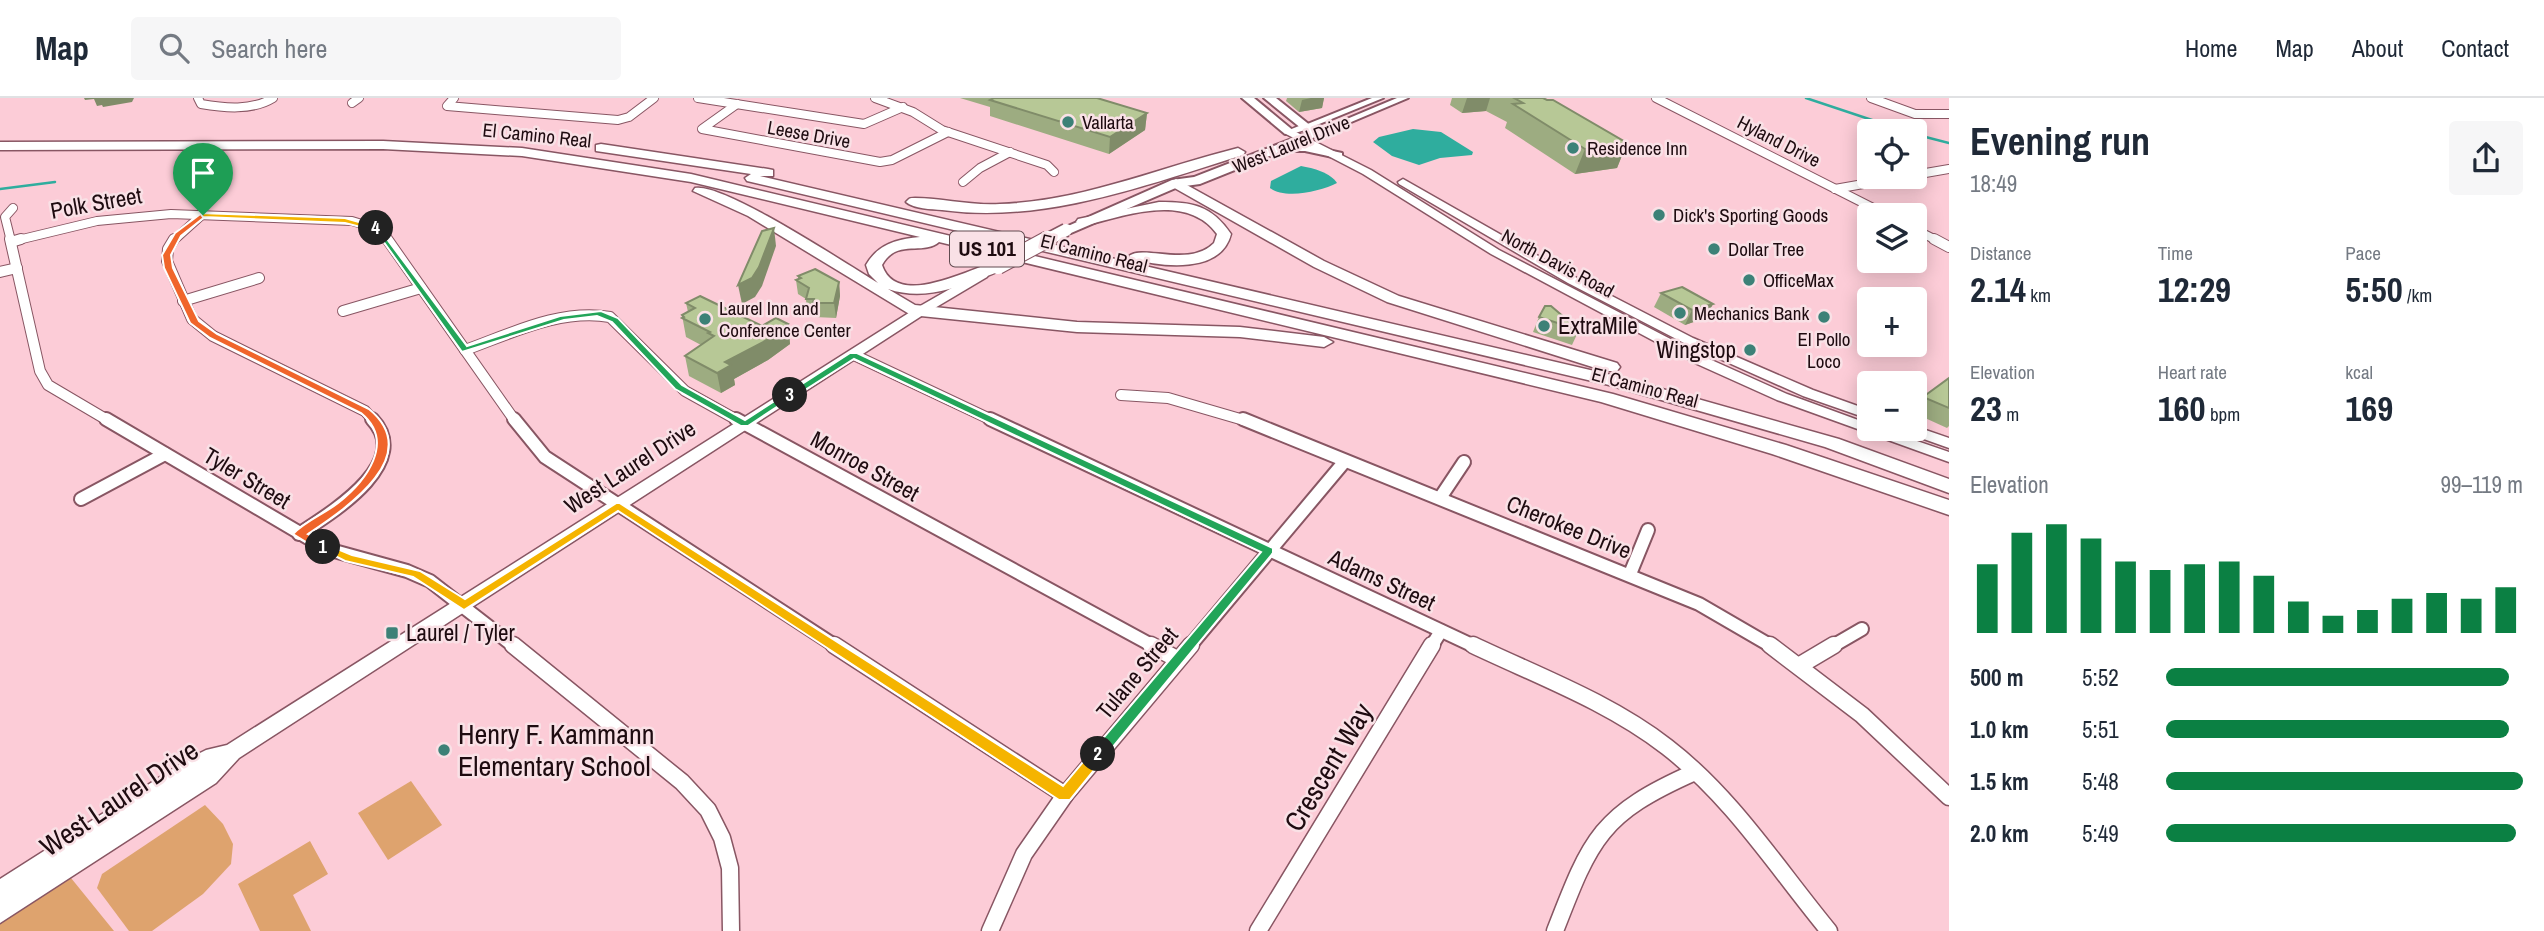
<!DOCTYPE html>
<html lang="en">
<head>
<meta charset="utf-8">
<style>
	:root { --surface:#fff; --page:#f6f6f7; --text:#1f2937; --muted:#747a83; --line:#e0e1e3; --accent:#0b8043 }
	body { margin:0; font-family:"Archivo Narrow",sans-serif; background:var(--page); color:var(--text); height:100vh; display:flex; flex-direction:column; font-size:26px; white-space:nowrap }
	* { box-sizing:border-box; margin:0 }
	p { font-size:23px; color:var(--muted) }
	.icon { flex:none; width:38px; height:38px; fill:none; stroke:currentColor; stroke-width:2; stroke-linecap:round; stroke-linejoin:round }
	.map { position:relative; flex:1; overflow:hidden }
	.drawer { display:flex; flex-direction:column; background:var(--surface); width:595px }
	.drawer>* { flex:none }
	.tools { position:absolute; left:1857px; top:21px; display:grid; gap:14px }
	.tools a { display:grid; place-items:center; width:70px; height:70px; border-radius:7px; background:var(--surface); box-shadow:0 4px 18px #0003; font-size:35px }
	.pin { position:absolute; display:grid; place-items:center; width:60px; height:60px; color:#fff; margin:-72px -30px; border-radius:50% 50% 50% 0; rotate:-45deg; box-shadow:0 0 7px #0007 }
	.pin .icon { rotate:45deg }
	.km { position:absolute; width:35px; height:35px; margin:-18px; border-radius:50%; background:#222; color:#fff; font-size:19px; line-height:35px; text-align:center }
	.round { display:grid; place-items:center; flex:none; width:74px; height:74px; border-radius:7px; background:var(--page) }
	.headline { display:flex; align-items:center; justify-content:space-between; height:119px; padding:0 21px }
	h1 { font-size:38px; font-weight:700; line-height:52px }
	.metrics { display:grid; grid-template-columns:repeat(3,1fr); gap:10px; height:119px; padding:7px 21px }
	.metrics div { display:grid; align-content:center }
	.metrics b { font-size:35px; font-weight:700 }
	.metrics small { font-size:19px; font-weight:400 }
	.metrics p { font-size:19px }
	.chart { height:196px; padding:14px 21px }
	.chart p { display:flex; justify-content:space-between }
	.chart svg { width:100%; height:126px; margin-top:7px; stroke:var(--accent); stroke-width:6 }
	ul { padding:0 21px; list-style:none; font-size:23px }
	li { display:grid; grid-template-columns:112px 84px 1fr; align-items:center; height:52px }
	li i { height:18px; border-radius:9px; background:var(--accent) }
	header { display:flex; align-items:center; gap:42px; box-sizing:border-box; height:98px; padding:0 35px; background:var(--surface); border-bottom:2px solid var(--line) }
	header strong { font-size:33px }
	nav { display:flex; gap:38px; margin-inline-start:auto; font-size:24px }
	.search { width:490px; height:63px; background:var(--page); display:flex; align-items:center; gap:18px; box-sizing:border-box; padding:0 24px; border-radius:7px; color:var(--muted); font-size:26px }
	main { display:flex; flex:1; min-height:0 }
	.map>svg:first-child { display:block }
	.green { fill:#dea36e }
	.water { fill:#2fad9e }
	.lines { fill:none; stroke-linecap:round; stroke-linejoin:round }
	.stream { stroke:#2fad9e; stroke-width:2.5 }
	.minor-far3-casing { stroke:#885663; stroke-width:10 }
	.minor-far2-casing { stroke:#885663; stroke-width:12 }
	.minor-far1-casing { stroke:#885663; stroke-width:16 }
	.minor-casing { stroke:#885663; stroke-width:19 }
	.tertiary-casing { stroke:#885663; stroke-width:4 }
	.secondary-casing { stroke:#885663; stroke-width:3 }
	.primary-casing { stroke:#885663; stroke-width:3 }
	.trunk-casing { stroke:#885663; stroke-width:4 }
	.motorway-casing { stroke:#885663; stroke-width:3 }
	.minor-far3 { stroke:#fff; stroke-width:8 }
	.minor-far2 { stroke:#fff; stroke-width:10 }
	.minor-far1 { stroke:#fff; stroke-width:12 }
	.minor { stroke:#fff; stroke-width:16 }
	.tertiary { fill:#fff; fill-rule:evenodd }
	.secondary { fill:#fff; fill-rule:evenodd }
	.primary { fill:#fff; fill-rule:evenodd }
	.trunk { fill:#fff; fill-rule:evenodd }
	.motorway { fill:#fff; fill-rule:evenodd }
	.trunk-bridge-far1-casing { stroke:#885663; stroke-width:15; stroke-linecap:butt }
	.trunk-bridge-casing { stroke:#885663; stroke-width:18; stroke-linecap:butt }
	.trunk-bridge-far1 { stroke:#fff; stroke-width:12 }
	.trunk-bridge { stroke:#fff; stroke-width:16 }
	.wall { fill:#9dac81 }
	.shaded-wall { fill:#808c69 }
	.building { fill:#b7c896; stroke:#808c69; stroke-width:2 }
	.split-1 { fill:#f0652b; stroke:#fff; stroke-width:2 }
	.split-2 { fill:#f5b400; stroke:#fff; stroke-width:2 }
	.split-3 { fill:#22a559; stroke:#fff; stroke-width:2 }
	.split-4 { fill:#22a559; stroke:#fff; stroke-width:2 }
	.split-5 { fill:#f5b400; stroke:#fff; stroke-width:2 }
	.poi-dot { fill:#3c8177; stroke:#f9e1e6; stroke-width:2.5 }
	.labels { text-anchor:middle; stroke-width:5; stroke-linejoin:round; paint-order:stroke }
	.far-poi-label { font-size:19px; fill:#1e0b10; stroke:#f9e1e6; text-anchor:start }
	.far-street-label { font-size:19px; fill:#1e0b10; stroke:#f9e1e6 }
	.shield { fill:#f9e1e6; stroke:#604b50; stroke-width:2 }
	.shield-label { font-size:21px; font-weight:bold; fill:#1e0b10 }
	.street-label { font-size:23px; fill:#1e0b10; stroke:#f9e1e6 }
	.poi-label { font-size:23px; fill:#1e0b10; stroke:#f9e1e6; text-anchor:start }
	.near-poi-label { font-size:28px; fill:#1e0b10; stroke:#f9e1e6; text-anchor:start }
	.near-street-label { font-size:28px; fill:#1e0b10; stroke:#f9e1e6 }
</style>
</head>
<body>
<header>
<strong>Map</strong>
<div class="search"><svg class="icon" aria-label="search" viewBox="0 0 24 24"><circle cx="10" cy="10" r="6"/><path d="M15 15l6 6"/></svg>Search here</div>
<nav><a>Home</a><a>Map</a><a>About</a><a>Contact</a></nav>
</header>
<main>
<div class="map">
<svg width="1949" height="833" viewBox="0 0 1949 833">
	<rect width="100%" height="100%" fill="#fcccd7"/>
	<g class="green">
		<polygon points="411,683 442,727 388,762 358,715"/>
		<polygon points="205,707 223,726 233,746 231,766 203,796 152,833 129,833 97,790 102,776"/>
		<polygon points="310,743 328,776 293,797 311,833 260,833 238,786"/>
		<polygon points="71,780 114,833 0,833 0,826"/>
	</g>
	<g class="water">
		<polygon points="1413,31 1441,34 1473,54 1472,57 1440,60 1419,67 1392,58 1373,44 1379,39"/>
		<path d="M1301,68C1313,70 1331,75 1337,85C1321,93 1286,102 1270,90L1271,83Z"/>
	</g>
	<g class="lines">
		<g class="stream">
			<polyline points="1806,0 1905,33"/>
			<polyline points="1914,36 1949,45"/>
			<polyline points="0,91 55,84"/>
		</g>
		<g class="minor-far3-casing">
			<g id="minor-far3">
				<path d="M198,0L201,6C224,10 252,13 273,0"/>
				<polyline points="454,0 447,8 618,22 629,19 654,0"/>
				<polyline points="698,0 864,26 903,9"/>
				<polyline points="875,0 913,14 942,32 1047,67 1054,74"/>
				<polyline points="1656,0 1887,117"/>
				<polyline points="1871,0 1915,16 1949,16"/>
				<polyline points="352,5 359,0"/>
				<polyline points="737,6 702,31 880,64 892,62 948,34"/>
				<polyline points="1914,77 1949,71"/>
				<polyline points="963,84 980,70 1010,54"/>
				<polyline points="1835,91 1903,79"/>
				<polyline points="1914,131 1938,143"/>
				<polyline points="11,143 5,119 13,110"/>
				<polyline points="14,143 97,123 171,116 352,123 375,130 388,143"/>
				<polyline points="173,143 203,116"/>
			</g>
		</g>
		<g class="minor-far2-casing">
			<g id="minor-far2">
				<polyline points="10,141 40,273 48,287 109,323"/>
				<polyline points="174,141 168,151 167,163 192,221 213,238 365,313 374,323"/>
				<polyline points="387,141 515,323"/>
				<polyline points="1934,141 1949,149"/>
				<polyline points="11,144 21,141"/>
				<polyline points="0,174 17,170"/>
				<polyline points="183,203 259,180"/>
				<polyline points="343,213 421,190"/>
				<path d="M465,252C510,236 561,210 610,219L685,293L739,323"/>
				<polyline points="854,257 994,323"/>
				<polyline points="1121,297 1168,300 1247,323"/>
			</g>
		</g>
		<g class="minor-far1-casing">
			<g id="minor-far1">
				<polyline points="106,321 327,451 407,473 430,483 515,549"/>
				<polyline points="514,321 545,359 837,549"/>
				<polyline points="736,321 1155,549"/>
				<polyline points="990,321 1476,549"/>
				<polyline points="1243,321 1699,506 1773,549"/>
				<polyline points="1440,400 1464,364"/>
				<polyline points="81,401 165,356"/>
				<path d="M299,436C331,415 414,365 372,321"/>
				<polyline points="1630,476 1648,432"/>
				<polyline points="1189,549 1345,363"/>
				<polyline points="1431,549 1441,533"/>
				<polyline points="1831,549 1862,531"/>
			</g>
		</g>
		<g class="minor-casing">
			<g id="minor">
				<polyline points="513,547 682,684 708,712 722,740 730,770 731,833"/>
				<polyline points="834,547 1065,697"/>
				<polyline points="1151,547 1177,561"/>
				<path d="M1473,547C1538,578 1609,604 1667,649C1732,699 1777,770 1829,833"/>
				<polyline points="1770,547 1862,617 1949,699"/>
				<polyline points="1802,566 1834,547"/>
				<polyline points="990,833 1024,756 1065,697 1191,547"/>
				<polyline points="1258,833 1432,547"/>
				<path d="M1555,833C1591,740 1600,716 1695,674"/>
			</g>
		</g>
		<g class="tertiary-casing">
			<g id="tertiary">
				<polygon points="1372,0 1383,0 1307,31 1300,29"/>
				<polygon points="1397,0 1408,0 1318,38 1311,36"/>
			</g>
		</g>
		<g class="secondary-casing">
			<g id="secondary">
				<polygon points="1286,32 1292,32 1371,72 1499,152 1707,260 1787,296 1869,326 1869,331 1882,331 1949,354 1949,364 1777,302 1697,266 1491,156 1363,76 1286,36"/>
				<polygon points="1403,81 1577,180 1693,240 1813,292 1869,312 1869,321 1803,298 1684,245 1568,185 1399,86 1398,84"/>
				<polygon points="983,172 989,176 987,179 923,217 239,660 216,685 0,825 0,781 190,660 206,652 227,647 915,211"/>
				<polygon points="1914,328 1949,340 1949,350 1904,334 1902,331 1914,331"/>
			</g>
		</g>
		<g class="primary-casing">
			<polygon id="primary" points="1304,26 1309,29 1308,31 1289,37 1284,34"/>
		</g>
		<g class="trunk-casing">
			<g id="trunk">
				<polygon points="1242,0 1254,0 1295,34 1285,36"/>
				<polygon points="1264,0 1276,0 1321,36 1300,46 1342,55 1342,61 1305,53 1282,53 1200,86 1178,89 1071,135 1066,136 1059,132 1172,82 1194,79 1307,35"/>
			</g>
		</g>
		<g class="motorway-casing">
			<g id="motorway">
				<path d="M383,43L522,50L691,76L1613,296L1786,347L1949,402V417L1772,356L1601,304L939,144C923,158 897,140 882,167C897,212 970,170 998,163L1006,168C1000,174 990,177 981,180C951,192 920,202 888,191L915,207L1077,224L1240,229L1324,239L1333,244L1324,249L1240,239L1077,234L911,217L748,118L693,93L695,90C723,84 848,167 878,185L869,176L866,167C878,146 897,141 920,139L691,84L522,58L383,51L0,52V44Z"/>
				<polygon points="601,46 768,71 773,72 773,78 760,78 1620,279 1839,341 1949,381 1949,395 1825,349 1609,287 747,83 745,80 751,76 596,53 596,47"/>
				<path d="M1238,50L1245,54L1243,57C1146,87 1045,126 942,112C931,111 914,111 906,104C910,100 909,100 915,100C943,100 971,108 1000,106C1083,103 1158,70 1238,50Z"/>
				<polygon points="1176,81 1324,163 1399,198 1617,265 1620,269 1617,273 1605,273 1387,204 1314,169 1171,88 1169,85"/>
				<path d="M1159,104C1193,104 1211,107 1231,136C1221,176 1163,169 1132,161L1129,158C1143,146 1189,170 1214,145L1217,136C1186,94 1125,118 1083,128L1076,124L1078,121Z"/>
			</g>
		</g>
		<use href="#minor-far3" class="minor-far3"/>
		<use href="#minor-far2" class="minor-far2"/>
		<use href="#minor-far1" class="minor-far1"/>
		<use href="#minor" class="minor"/>
		<use href="#tertiary" class="tertiary"/>
		<use href="#secondary" class="secondary"/>
		<use href="#primary" class="primary"/>
		<use href="#trunk" class="trunk"/>
		<use href="#motorway" class="motorway"/>
		<g class="trunk-bridge-far1-casing">
			<polyline id="trunk-bridge-far1" points="1045,143 1066,132"/>
		</g>
		<g class="trunk-bridge-casing">
			<polyline id="trunk-bridge" points="998,168 1048,141"/>
		</g>
		<use href="#trunk-bridge-far1" class="trunk-bridge-far1"/>
		<use href="#trunk-bridge" class="trunk-bridge"/>
	</g>
	<g class="wall">
		<polygon points="960,0 1097,0 1147,15 1145,32 1109,56 990,18 990,9"/>
		<polygon points="1287,0 1324,0 1322,10 1299,14 1286,3"/>
		<polygon points="1452,0 1543,0 1627,45 1617,70 1575,76 1505,30 1507,24 1486,13 1462,15 1450,7"/>
		<polygon points="798,178 839,184 840,198 836,220 815,219 815,216 807,216 806,201 798,196 796,182 798,181"/>
		<polygon points="1661,195 1713,206 1705,220 1685,227 1654,209"/>
		<polygon points="686,205 762,228 788,226 790,246 768,262 734,281 735,287 721,295 689,278 685,258 701,247 686,239 682,217 688,214"/>
		<polygon points="1539,219 1579,232 1572,247 1533,234"/>
		<polygon points="1949,280 1949,328 1947,330 1914,315 1914,311 1923,299"/>
	</g>
	<g class="shaded-wall">
		<polygon points="84,0 134,0 132,4 103,9 102,7 97,8 94,1 85,2"/>
		<polygon points="1311,0 1324,0 1322,10 1299,14 1302,2"/>
		<polygon points="1467,0 1490,0 1486,13 1462,15"/>
		<polygon points="1147,15 1145,32 1109,56 1110,39"/>
		<polygon points="1627,45 1617,70 1575,76 1585,51"/>
		<polygon points="774,130 776,148 762,188 755,199 742,206 738,187"/>
		<polygon points="839,184 840,198 836,220 834,205"/>
		<polygon points="1713,206 1705,220 1685,227 1692,212"/>
		<polygon points="788,226 790,246 768,262 734,281 735,287 721,295 717,275 725,264"/>
	</g>
	<g class="building">
		<polygon points="994,0 1097,0 1147,15 1110,39 990,2"/>
		<polygon points="1514,0 1543,0 1547,2 1553,2 1627,45 1585,51 1513,6 1523,5"/>
		<polygon points="774,130 759,169 752,180 738,187 762,133"/>
		<polygon points="815,171 839,184 834,205 813,205 814,201 806,201 809,190 796,182 801,180 798,178"/>
		<polygon points="1682,189 1713,206 1692,212 1661,195"/>
		<polygon points="700,198 762,228 776,220 788,226 765,243 725,264 731,267 717,275 685,258 714,238 708,235 710,234 682,220 684,219 682,217 695,210 686,205"/>
		<polygon points="1545,208 1551,208 1579,232 1539,219"/>
		<polygon points="1949,280 1949,310 1923,299"/>
	</g>
	<path class="split-1" d="M203,114L206,118L181,138L171,157L173,170L199,223L217,236L369,311C426,358 345,411 308,436L328,446V452H319L293,436C305,423 324,416 338,405C366,383 396,344 361,315L210,240L190,225L164,170L162,157L175,135Z"/>
	<polygon class="split-2" points="618,404 1063,688 1093,652 1103,652 1103,661 1070,702 1059,702 618,413 464,512 413,479 345,463 317,449 323,445 352,457 420,473 465,501"/>
	<polygon class="split-3" points="850,255 857,255 1273,450 1273,455 1103,661 1093,661 1093,652 1261,454 854,261 794,299 785,297"/>
	<polygon class="split-4" points="373,129 378,129 467,248 560,218 601,213 618,220 682,287 745,322 787,295 795,297 748,328 741,328 675,291 612,224 597,218 564,222 462,254"/>
	<polygon class="split-5" points="200,115 345,120 380,130 376,133 345,125 203,119"/>
	<g class="poi-dot">
		<circle cx="1068" cy="24" r="7"/>
		<circle cx="1573" cy="50" r="7"/>
		<circle cx="1659" cy="117" r="7"/>
		<circle cx="1714" cy="151" r="7"/>
		<circle cx="1749" cy="182" r="7"/>
		<circle cx="1680" cy="215" r="7"/>
		<circle cx="1824" cy="219" r="7"/>
		<circle cx="705" cy="221" r="7"/>
		<circle cx="1544" cy="228" r="7"/>
		<circle cx="1750" cy="252" r="7"/>
		<rect x="385" y="528" width="14" height="14" rx="3.5"/>
		<circle cx="444" cy="652" r="7"/>
	</g>
	<g class="labels">
		<g class="far-poi-label">
			<text x="1082" y="31">Vallarta</text>
			<text x="1587" y="57">Residence Inn</text>
			<text x="1673" y="124">Dick's Sporting Goods</text>
			<text x="1728" y="158">Dollar Tree</text>
			<text x="1763" y="189">OfficeMax</text>
			<text x="719" y="217">Laurel Inn and<tspan x="719" dy="22">Conference Center</tspan></text>
			<text x="1694" y="222">Mechanics Bank</text>
			<text x="1824" y="248" text-anchor="middle">El Pollo<tspan x="1824" dy="22">Loco</tspan></text>
		</g>
		<g class="far-street-label">
			<text transform="translate(809 36) rotate(10)" y="7">Leese Drive</text>
			<text transform="translate(537 37) rotate(6)" y="7">El Camino Real</text>
			<text transform="translate(1779 43) rotate(27)" y="7">Hyland Drive</text>
			<text transform="translate(1291 46) rotate(-22)" y="7">West Laurel Drive</text>
			<text transform="translate(1094 155) rotate(14)" y="7">El Camino Real</text>
			<text transform="translate(1558 165) rotate(28)" y="7">North Davis Road</text>
			<text transform="translate(1645 289) rotate(15)" y="7">El Camino Real</text>
		</g>
		<rect class="shield" x="950" y="133.5" width="74" height="35" rx="5"/>
		<g class="shield-label">
			<text x="987" y="158">US 101</text>
		</g>
		<g class="street-label">
			<text transform="translate(96 105) rotate(-10)" y="8">Polk Street</text>
			<text transform="translate(865 368) rotate(29)" y="8">Monroe Street</text>
			<text transform="translate(630 369) rotate(-33)" y="8">West Laurel Drive</text>
			<text transform="translate(247 380) rotate(31)" y="8">Tyler Street</text>
			<text transform="translate(1569 429) rotate(22)" y="8">Cherokee Drive</text>
			<text transform="translate(1382 482) rotate(25)" y="8">Adams Street</text>
			<text transform="translate(1137 575) rotate(-50)" y="8">Tulane Street</text>
		</g>
		<g class="poi-label">
			<text x="1558" y="236">ExtraMile</text>
			<text x="1736" y="260" text-anchor="end">Wingstop</text>
			<text x="406" y="543">Laurel / Tyler</text>
		</g>
		<g class="near-poi-label">
			<text x="458" y="646">Henry F. Kammann<tspan x="458" dy="32">Elementary School</tspan></text>
		</g>
		<g class="near-street-label">
			<text transform="translate(1328 669) rotate(-59)" y="10">Crescent Way</text>
			<text transform="translate(119 700) rotate(-34)" y="10">West Laurel Drive</text>
		</g>
	</g>
</svg>
<div class="tools">
<a><svg class="icon" aria-label="locate" viewBox="0 0 24 24"><circle cx="12" cy="12" r="6"/><path d="M12 2v4M12 18v4M2 12h4M18 12h4"/></svg></a>
<a><svg class="icon" aria-label="layers" viewBox="0 0 24 24"><path d="M12 4l9 5-9 5-9-5zM3 14l9 5 9-5"/></svg></a>
<a>+</a>
<a>−</a>
</div>
<div class="pin" style="left:203px;top:117px;background:#1e9e55"><svg class="icon" aria-label="arrive" viewBox="0 0 24 24"><path d="M6 21V4h12l-3 4 3 4H6"/></svg></div>
<b class="km" style="left:323px;top:449px">1</b>
<b class="km" style="left:1098px;top:656px">2</b>
<b class="km" style="left:790px;top:297px">3</b>
<b class="km" style="left:376px;top:130px">4</b>
</div>
<section class="drawer">
<div class="headline"><div><h1>Evening run</h1><p>18:49</p></div><a class="round"><svg class="icon" aria-label="share" viewBox="0 0 24 24"><path d="M12 15V3M7 8l5-5 5 5M5 13v7h14v-7"/></svg></a></div>
<div class="metrics">
<div><p>Distance</p><b>2.14<small> km</small></b></div>
<div><p>Time</p><b>12:29</b></div>
<div><p>Pace</p><b>5:50<small> /km</small></b></div>
</div>
<div class="metrics">
<div><p>Elevation</p><b>23<small> m</small></b></div>
<div><p>Heart rate</p><b>160<small> bpm</small></b></div>
<div><p>kcal</p><b>169</b></div>
</div>
<div class="chart"><p><span>Elevation</span>99–119 m</p>
<svg viewBox="0 0 160 44" preserveAspectRatio="none"><path d="M5 44V20M15 44V9M25 44V6M35 44V11M45 44V19M55 44V22M65 44V20M75 44V19M85 44V24M95 44V33M105 44V38M115 44V36M125 44V32M135 44V30M145 44V32M155 44V28"/></svg>
</div>
<ul>
<li><b>500 m</b>5:52<i style="width:96%"></i></li>
<li><b>1.0 km</b>5:51<i style="width:96%"></i></li>
<li><b>1.5 km</b>5:48<i style="width:100%"></i></li>
<li><b>2.0 km</b>5:49<i style="width:98%"></i></li>
</ul>
</section>
</main>
</body>
</html>
